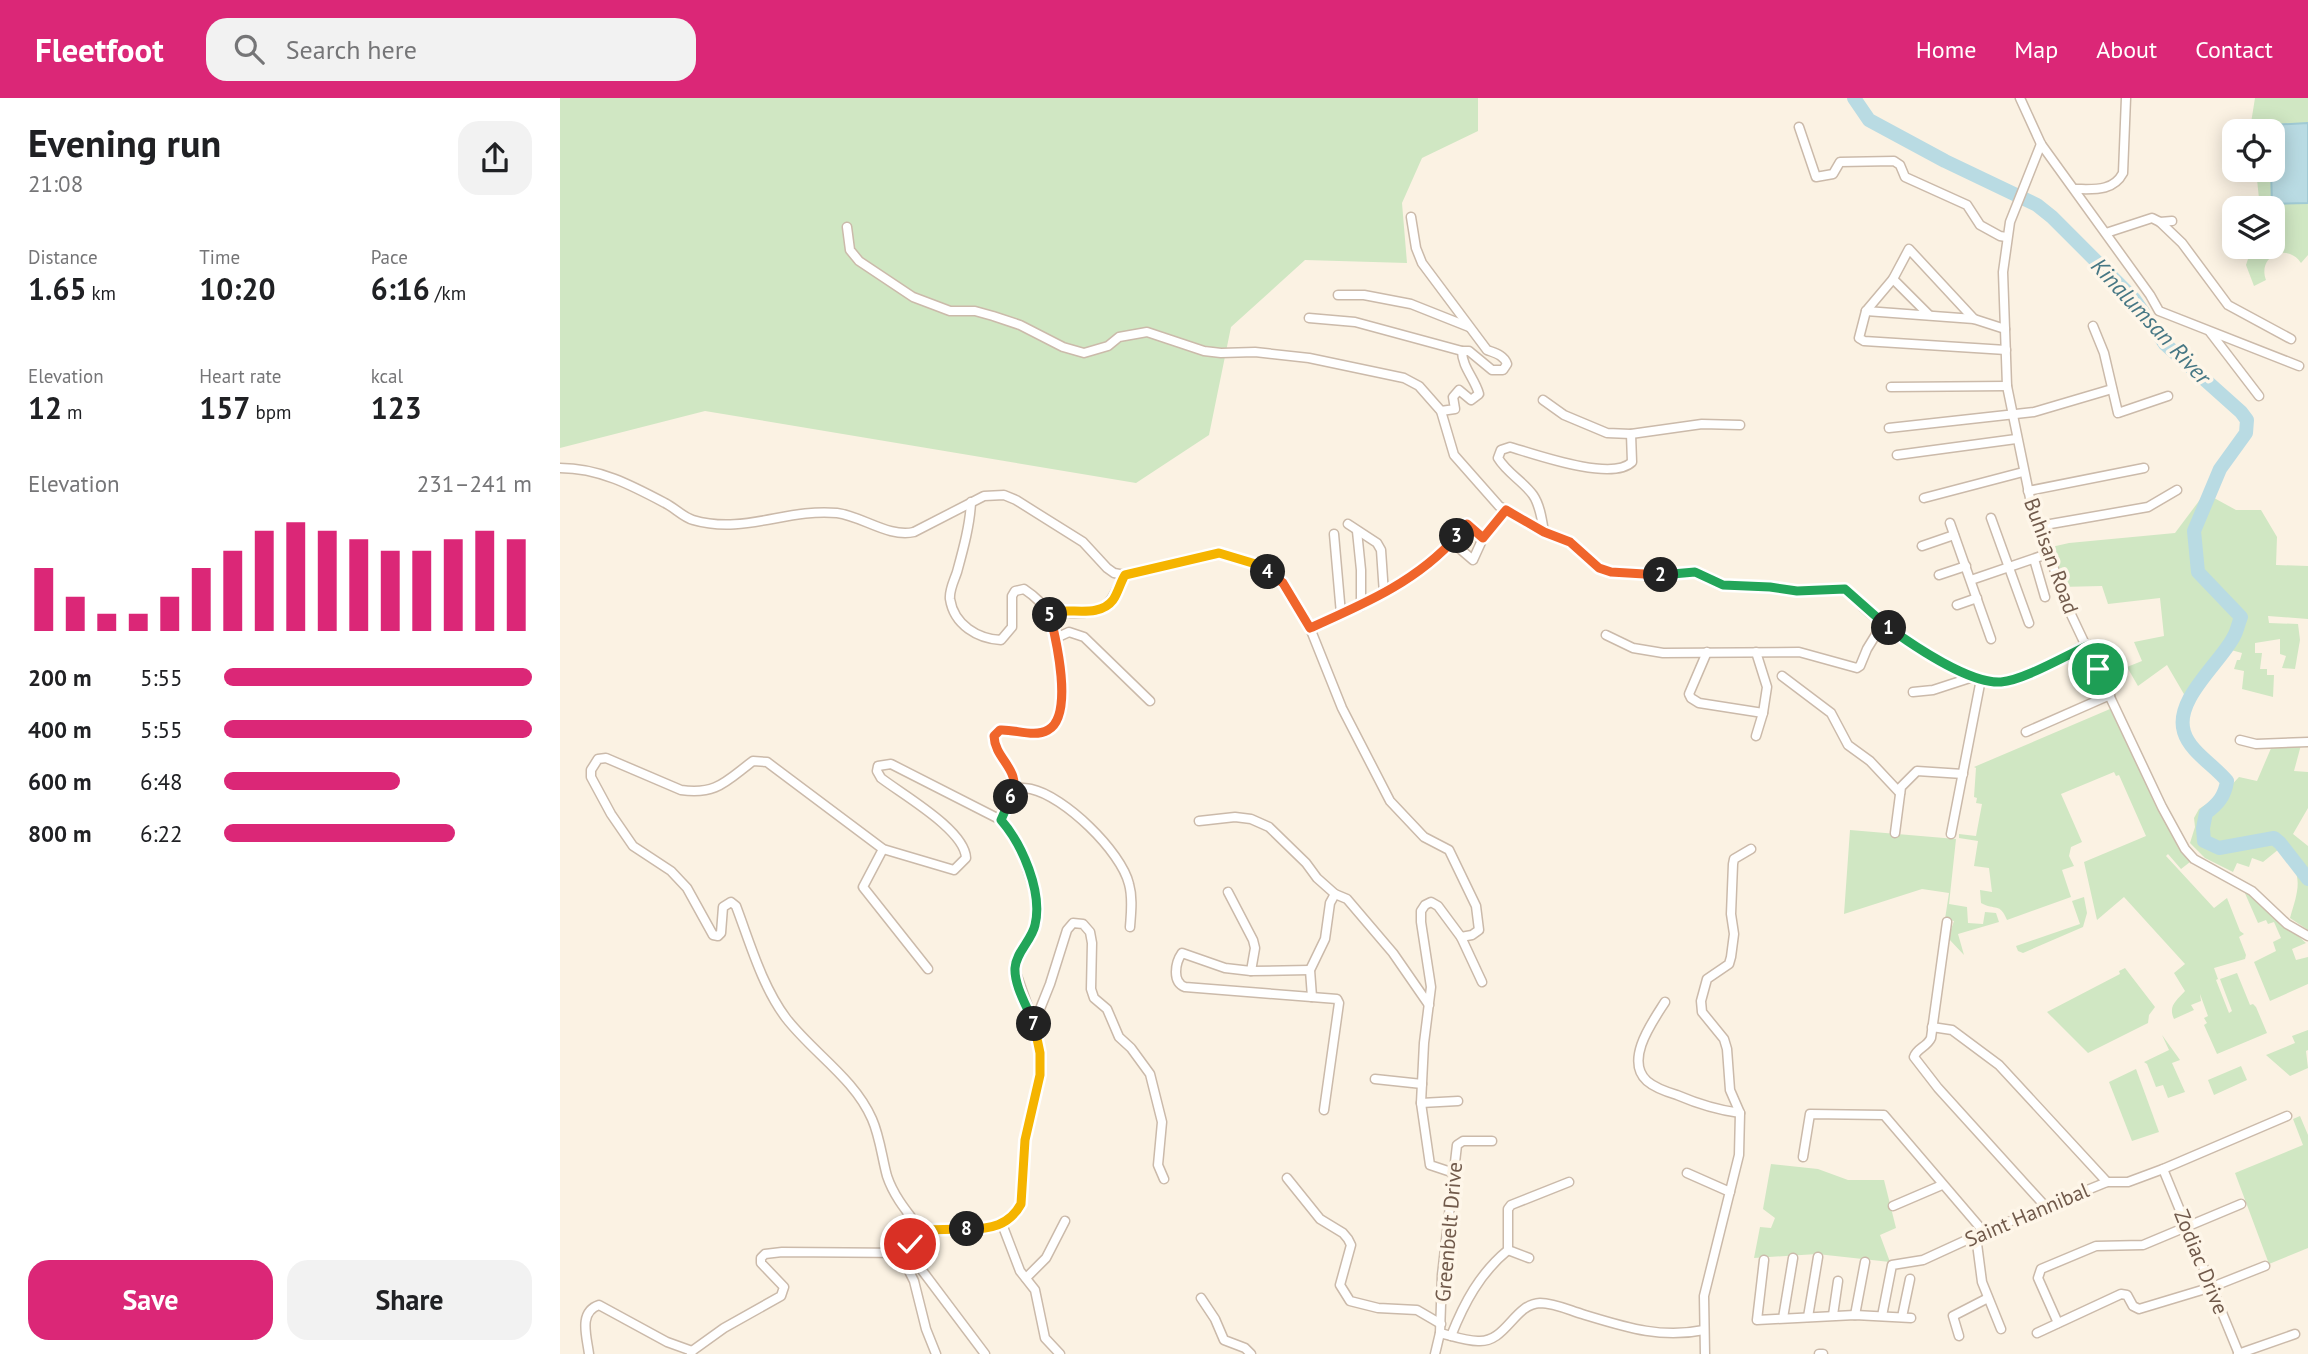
<!DOCTYPE html>
<html lang="en">
<head>
<meta charset="utf-8">
<style>
	:root { --surface:#fff; --page:#f2f2f2; --text:#202124; --muted:#757577; --accent:#db2777 }
	body { margin:0; font-family:"PT Sans",sans-serif; background:var(--page); color:var(--text); height:100vh; display:flex; flex-direction:column; font-size:26px; white-space:nowrap }
	* { box-sizing:border-box; margin:0 }
	p { font-size:23px; color:var(--muted) }
	.icon { flex:none; width:38px; height:38px; fill:none; stroke:currentColor; stroke-width:2; stroke-linecap:round; stroke-linejoin:round }
	.map { position:relative; flex:1; overflow:hidden }
	.drawer { display:flex; flex-direction:column; background:var(--surface); width:560px }
	.drawer>* { flex:none }
	.controls { position:absolute; left:1662px; top:21px; display:grid; gap:14px }
	.controls a { display:grid; place-items:center; width:63px; height:63px; border-radius:14px; background:var(--surface); box-shadow:0 4px 18px #0003; font-size:35px }
	.pin { position:absolute; display:grid; place-items:center; width:60px; height:60px; color:#fff; margin:-30px; border:4px solid #fff; border-radius:50%; box-shadow:0 2px 7px #0007 }
	.km { position:absolute; width:35px; height:35px; margin:-18px; border-radius:50%; background:#222; color:#fff; font-size:19px; line-height:35px; text-align:center }
	.round { display:grid; place-items:center; flex:none; width:74px; height:74px; border-radius:21px; background:var(--page) }
	.overview { display:flex; align-items:center; justify-content:space-between; height:119px; padding:0 28px }
	h1 { font-size:38px; font-weight:700; line-height:52px }
	.metrics { display:grid; grid-template-columns:repeat(3,1fr); gap:10px; height:119px; padding:7px 28px }
	.metrics div { display:grid; align-content:center }
	.metrics b { font-size:30px; font-weight:700 }
	.metrics small { font-size:19px; font-weight:400 }
	.metrics p { font-size:19px }
	.chart { height:196px; padding:14px 28px }
	.chart p { display:flex; justify-content:space-between }
	.chart svg { width:100%; height:126px; margin-top:7px; stroke:var(--accent); stroke-width:6 }
	.cta { display:flex; gap:14px; margin-top:auto; padding:14px 28px }
	.cta a { flex:1; height:80px; border-radius:21px; background:var(--accent); color:#fff; font-size:28px; font-weight:700; line-height:80px; text-align:center }
	.cta a+a { background:var(--page); color:var(--text) }
	ul { padding:0 28px; list-style:none; font-size:23px }
	li { display:grid; grid-template-columns:112px 84px 1fr; align-items:center; height:52px }
	li i { height:18px; border-radius:9px; background:var(--accent) }
	header { display:flex; align-items:center; gap:42px; box-sizing:border-box; height:98px; padding:0 35px; background:var(--accent); color:#fff }
	header strong { font-size:33px }
	nav { display:flex; gap:38px; margin-inline-start:auto; font-size:24px }
	.search { width:490px; height:63px; background:var(--page); display:flex; align-items:center; gap:18px; box-sizing:border-box; padding:0 24px; border-radius:21px; color:var(--muted); font-size:26px }
	main { display:flex; flex:1; min-height:0 }
	.map>svg:first-child { display:block }
	.green { fill:#d0e7c3 }
	.water { fill:#b9dbe3; stroke:#a0cad4; stroke-width:2 }
	.lines { fill:none; stroke-linecap:round; stroke-linejoin:round }
	.river { stroke:#b9dbe3; stroke-width:14 }
	.minor-casing { stroke:#cbbaaa; stroke-width:11 }
	.minor { stroke:#fff; stroke-width:8 }
	.split-1-casing { stroke:#fff; stroke-width:14 }
	.split-2-casing { stroke:#fff; stroke-width:14 }
	.split-3-casing { stroke:#fff; stroke-width:14 }
	.split-4-casing { stroke:#fff; stroke-width:14 }
	.split-5-casing { stroke:#fff; stroke-width:14 }
	.split-6-casing { stroke:#fff; stroke-width:14 }
	.split-7-casing { stroke:#fff; stroke-width:14 }
	.split-8-casing { stroke:#fff; stroke-width:14 }
	.split-9-casing { stroke:#fff; stroke-width:14 }
	.split-1 { stroke:#22a559; stroke-width:9 }
	.split-2 { stroke:#22a559; stroke-width:9 }
	.split-3 { stroke:#f0652b; stroke-width:9 }
	.split-4 { stroke:#f0652b; stroke-width:9 }
	.split-5 { stroke:#f5b400; stroke-width:9 }
	.split-6 { stroke:#f0652b; stroke-width:9 }
	.split-7 { stroke:#22a559; stroke-width:9 }
	.split-8 { stroke:#f5b400; stroke-width:9 }
	.split-9 { stroke:#f5b400; stroke-width:9 }
	.labels { text-anchor:middle; stroke-width:7; stroke-linejoin:round; paint-order:stroke }
	.street-label { font-size:21px; fill:#715a4b; stroke:#fef6e9 }
	.water-label { font-size:23px; font-style:italic; fill:#467784; stroke:#fef6e9 }
</style>
</head>
<body>
<header>
<strong>Fleetfoot</strong>
<div class="search"><svg class="icon" aria-label="search" viewBox="0 0 24 24"><circle cx="10" cy="10" r="6"/><path d="M15 15l6 6"/></svg>Search here</div>
<nav><a>Home</a><a>Map</a><a>About</a><a>Contact</a></nav>
</header>
<main>
<section class="drawer">
<div class="overview"><div><h1>Evening run</h1><p>21:08</p></div><a class="round"><svg class="icon" aria-label="share" viewBox="0 0 24 24"><path d="M12 15V3M7 8l5-5 5 5M5 13v7h14v-7"/></svg></a></div>
<div class="metrics">
<div><p>Distance</p><b>1.65<small> km</small></b></div>
<div><p>Time</p><b>10:20</b></div>
<div><p>Pace</p><b>6:16<small> /km</small></b></div>
</div>
<div class="metrics">
<div><p>Elevation</p><b>12<small> m</small></b></div>
<div><p>Heart rate</p><b>157<small> bpm</small></b></div>
<div><p>kcal</p><b>123</b></div>
</div>
<div class="chart"><p><span>Elevation</span>231–241 m</p>
<svg viewBox="0 0 160 44" preserveAspectRatio="none"><path d="M5 44V22M15 44V32M25 44V38M35 44V38M45 44V32M55 44V22M65 44V16M75 44V9M85 44V6M95 44V9M105 44V12M115 44V16M125 44V16M135 44V12M145 44V9M155 44V12"/></svg>
</div>
<ul>
<li><b>200 m</b>5:55<i style="width:100%"></i></li>
<li><b>400 m</b>5:55<i style="width:100%"></i></li>
<li><b>600 m</b>6:48<i style="width:57%"></i></li>
<li><b>800 m</b>6:22<i style="width:75%"></i></li>
</ul>
<div class="cta"><a>Save</a><a>Share</a></div>
</section>
<div class="map">
<svg width="1748" height="1256" viewBox="0 0 1748 1256">
	<rect width="100%" height="100%" fill="#fbf2e3"/>
	<g class="green">
		<polygon points="0,0 918,0 918,33 862,60 842,105 847,165 745,162 671,229 649,337 576,385 145,313 0,350"/>
		<polygon points="1695,0 1748,0 1748,25 1709,27 1709,33 1691,33 1691,25"/>
		<path d="M1696,72H1711L1712,106L1748,105V157L1741,165C1727,144 1697,158 1706,182L1694,188L1686,167L1692,149H1713V110H1700Z"/>
		<polygon points="1645,395 1676,412 1701,412 1717,439 1716,467 1748,468 1748,521 1708,518 1709,525 1738,526 1740,542 1735,571 1722,570 1726,558 1720,556 1720,541 1695,545 1695,555 1702,555 1700,571 1707,571 1707,577 1714,577 1713,599 1682,591 1684,573 1674,571 1677,562 1680,562 1682,555 1671,552 1668,556 1667,549 1628,603 1607,567 1578,588 1567,569 1582,563 1574,544 1604,538 1600,500 1548,506 1542,488 1500,489 1487,450 1509,445 1615,435"/>
		<path d="M1550,611L1605,724L1630,764L1621,771L1608,756L1606,758L1654,810L1667,800L1680,833L1684,836L1679,839L1686,857L1685,861L1654,870L1658,881L1656,882L1669,915L1672,913L1660,881L1677,875L1690,907L1693,906L1696,909L1707,935L1657,956L1644,927L1647,925L1644,920L1648,918L1640,896L1641,903L1631,907L1634,912L1614,921C1608,908 1616,903 1625,893L1614,875L1625,866L1564,799L1537,822L1524,764L1586,738L1559,677L1556,678L1554,674L1501,696L1522,744L1511,749L1509,758L1514,768L1502,772L1511,799L1447,822C1440,804 1435,813 1421,805L1420,792L1432,794L1429,770L1414,768L1418,743L1399,740V736L1416,738L1422,706L1416,705L1417,700L1414,699L1416,670L1414,669Z"/>
		<path d="M1741,647L1734,673L1748,674V710L1733,736L1748,748V832L1730,820C1739,790 1745,775 1719,751L1703,764L1692,760L1689,769L1677,765L1673,774L1645,760L1630,745L1635,729L1634,720L1639,711L1666,693L1679,679L1697,683L1712,648Z"/>
		<polygon points="1290,732 1396,741 1389,806 1407,809 1408,825 1423,826 1425,814 1436,815 1439,824 1398,836 1404,857 1388,840 1394,823 1385,821 1389,795 1362,791 1284,816"/>
		<polygon points="1686,792 1746,845 1732,851 1736,862 1748,859 1748,886 1710,903 1694,864 1716,853 1713,844 1721,840 1714,824 1708,826 1706,822 1698,825 1684,793"/>
		<polygon points="1524,799 1527,815 1523,829 1463,855 1458,853 1456,848 1520,826 1512,803"/>
		<polygon points="1565,870 1595,909 1589,917 1588,925 1528,955 1487,914 1560,876 1559,873"/>
		<polygon points="1748,932 1748,952 1746,953 1748,970 1730,978 1706,957 1735,945 1732,938"/>
		<polygon points="1602,937 1620,962 1612,965 1625,994 1608,1000 1603,987 1596,989 1587,966 1584,964 1609,952"/>
		<polygon points="1681,968 1687,982 1654,997 1648,982"/>
		<polygon points="1576,971 1599,1034 1572,1043 1549,984"/>
		<polygon points="1740,1018 1748,1037 1748,1150 1709,1166 1675,1075 1743,1047 1733,1021"/>
		<polygon points="1211,1066 1258,1071 1288,1082 1324,1082 1336,1130 1320,1137 1330,1164 1257,1156 1194,1160 1200,1129 1211,1130 1215,1120 1203,1111"/>
	</g>
	<polygon class="water" points="1748,25 1748,105 1712,106 1711,72 1713,72 1713,33 1709,33 1709,27"/>
	<g class="lines">
		<path class="river" d="M1294,0L1309,22L1385,63L1477,107L1492,119L1574,201L1605,246L1681,314L1687,322L1686,335L1660,371L1634,433L1638,474L1681,519C1678,526 1677,534 1673,540C1659,566 1614,602 1624,634C1630,654 1654,667 1667,683C1665,698 1658,706 1646,715L1643,730L1644,743L1659,750L1714,740L1720,745L1748,781"/>
		<g class="minor-casing">
			<g id="minor">
				<polyline points="1460,0 1481,46 1590,197 1599,213 1739,268"/>
				<polyline points="1239,29 1256,79 1273,76 1280,64 1334,63 1340,67 1345,79 1407,107 1420,127 1440,138 1446,139"/>
				<polyline points="1481,46 1450,124 1443,174 1447,288 1471,405 1507,508 1602,709 1625,751 1634,761 1692,793 1727,826 1748,838"/>
				<path d="M1515,91C1533,91 1553,94 1563,75L1566,0"/>
				<polyline points="1600,124 1622,145 1668,207 1731,241"/>
				<path d="M287,129L290,152L299,163L353,199L390,213H415L433,218L460,227L503,249L524,255L548,248L559,239L587,234L644,253L661,255L695,254L749,260L844,280L859,288L881,313L894,357L939,408L984,434L1010,444L1039,470L1051,474L1097,478L1135,474L1163,487L1210,489L1237,493L1285,491C1293,496 1297,503 1304,510C1330,534 1407,588 1444,584C1467,580 1505,558 1527,548"/>
				<polyline points="1546,135 1592,120 1600,124 1612,123"/>
				<polyline points="1333,181 1369,217"/>
				<polyline points="778,197 804,197 851,206 909,229"/>
				<polyline points="1306,213 1414,221 1445,231"/>
				<path d="M749,220L795,224L902,253H909L932,272H943L947,266C944,257 935,255 927,252L862,165L856,150L851,119"/>
				<polyline points="1414,221 1349,151 1333,181 1306,213 1299,240 1304,243 1446,252"/>
				<polyline points="1533,228 1544,255 1558,315 1608,298"/>
				<polyline points="1650,234 1699,298"/>
				<polyline points="1331,289 1447,288"/>
				<polyline points="983,302 1004,317 1047,335 1071,336 1142,326 1180,327"/>
				<path d="M881,313L895,311L893,299L899,292L911,302L919,296C915,281 902,269 902,253"/>
				<polyline points="1329,330 1474,314 1552,291"/>
				<polyline points="1337,357 1456,341"/>
				<path d="M0,370C39,370 71,387 105,405C115,410 123,419 133,422C184,437 227,410 277,415C302,418 329,440 354,434L424,398L444,397L456,402L523,444L547,470L554,475L565,477L658,455L699,467L723,485L750,530L782,610L830,703L864,739L889,752L916,808L919,832L912,837L901,839L878,808L871,804L865,807L861,813V824L871,889L864,945L861,1005L870,1067L894,1075"/>
				<polyline points="1468,393 1584,370"/>
				<polyline points="1364,400 1463,374"/>
				<path d="M411,404C410,427 403,452 397,474C394,483 389,492 390,501C394,527 418,541 441,542L452,529V498L455,493L464,491C473,497 486,508 490,518C500,539 511,619 488,632C474,640 455,631 440,632L434,638C435,657 457,670 455,690C453,700 445,713 441,722"/>
				<polyline points="1431,420 1469,525"/>
				<polyline points="1390,425 1431,541"/>
				<polyline points="788,426 817,445 821,452 824,496"/>
				<polyline points="1479,428 1588,409 1617,392"/>
				<polyline points="797,433 801,472 801,508"/>
				<path d="M984,434C982,422 980,407 973,397C963,383 947,375 938,360L941,352L950,349C974,356 1052,384 1072,364L1071,336"/>
				<polyline points="774,436 781,516"/>
				<polyline points="892,444 913,462 923,440 946,412"/>
				<polyline points="1362,448 1394,437"/>
				<polyline points="1474,461 1485,499"/>
				<polyline points="1379,477 1406,468"/>
				<polyline points="1411,482 1490,455"/>
				<polyline points="1397,507 1417,500"/>
				<path d="M490,517C498,512 503,514 511,515C551,516 548,505 565,477"/>
				<path d="M750,530C815,502 860,482 907,426L923,440"/>
				<polyline points="1046,537 1073,550 1103,555 1239,554 1297,570 1300,568 1307,551 1323,525"/>
				<polyline points="496,540 509,534 524,539 590,603"/>
				<polyline points="1147,554 1129,596 1131,600 1139,605 1203,615"/>
				<polyline points="1196,554 1207,589 1203,615 1196,638"/>
				<polyline points="1222,578 1271,615 1288,647 1310,663 1340,695"/>
				<polyline points="1353,594 1373,592 1413,579"/>
				<polyline points="1466,634 1550,597"/>
				<polyline points="1680,642 1696,646 1748,644"/>
				<path d="M455,689C460,690 466,690 471,691C504,698 561,753 569,786C573,800 571,815 570,829"/>
				<polyline points="639,723 675,719 691,721 709,729 746,765 757,780 775,796 787,801 833,855 869,907"/>
				<polyline points="1335,735 1341,689 1357,673 1403,676"/>
				<polyline points="1391,736 1421,581"/>
				<polyline points="323,751 303,789 368,871"/>
				<polyline points="668,794 693,842 695,850 691,873"/>
				<path d="M1387,824L1371,940C1367,949 1357,950 1354,959L1378,990L1485,1108"/>
				<polyline points="901,839 922,884"/>
				<path d="M750,872L691,873L665,870L622,855C615,865 612,884 625,889L777,901L779,905L764,1012"/>
				<polyline points="752,899 750,872 765,841 770,805 775,796"/>
				<path d="M1105,904C1093,923 1064,962 1087,983C1095,990 1107,994 1117,997C1138,1006 1157,1012 1180,1015"/>
				<polyline points="474,926 490,886 507,832 513,825 523,826 530,834 532,845 531,891 534,900 547,911 559,939 571,950 590,976 602,1024 598,1067 604,1081"/>
				<polyline points="1372,929 1392,932 1439,967 1547,1084"/>
				<polyline points="815,981 862,986"/>
				<polyline points="861,1005 898,1003"/>
				<polyline points="1243,1059 1250,1016 1324,1017 1424,1134"/>
				<polyline points="1603,1071 1679,1256"/>
				<polyline points="1127,1075 1170,1094"/>
				<polyline points="727,1080 760,1121 783,1135 788,1141 791,1147 780,1187 790,1203 818,1210 857,1212 881,1226"/>
				<polyline points="1333,1108 1382,1087"/>
				<polyline points="442,1126 460,1173 475,1192 485,1240 500,1256"/>
				<path d="M361,1132C348,1115 334,1099 327,1078C322,1060 320,1039 312,1021C294,980 253,955 226,920C202,888 190,845 176,808L171,804L163,809L161,835L158,838L153,837L127,790L111,773L73,748L51,716L31,679V672L38,661L46,660L121,692C157,697 166,683 193,663L207,664L323,751L394,772L406,760C405,732 343,697 321,680L317,673L318,668L331,666L441,722L454,738L463,758L473,788L477,809L475,828L458,860L455,872L474,926L479,955L480,977L465,1042L461,1106L456,1115L442,1126L425,1131L361,1132L353,1139L350,1146L347,1169L354,1183L366,1231L376,1256"/>
				<polyline points="1416,1138 1422,1184 1441,1231"/>
				<polyline points="948,1152 969,1160"/>
				<polyline points="349,1155 425,1256"/>
				<polyline points="1204,1162 1197,1222 1295,1217 1351,1220"/>
				<polyline points="466,1180 486,1160 505,1123"/>
				<polyline points="641,1200 655,1221 664,1242 685,1250 691,1256"/>
				<polyline points="1273,1217 1278,1183"/>
				<polyline points="1295,1217 1305,1164"/>
				<polyline points="1322,1218 1332,1167 1363,1162 1424,1134 1547,1084 1568,1084 1603,1071 1727,1018"/>
				<polyline points="1248,1219 1258,1159"/>
				<polyline points="1342,1219 1350,1181"/>
				<polyline points="1223,1220 1233,1160"/>
				<polyline points="1498,1225 1478,1180 1481,1171 1536,1148 1583,1147 1681,1106"/>
				<path d="M880,1235C892,1238 906,1243 918,1243C946,1245 954,1206 980,1205C994,1205 1009,1212 1022,1216C1065,1229 1100,1241 1144,1232"/>
				<polyline points="1477,1235 1561,1196 1567,1197 1573,1208 1579,1211 1652,1189 1705,1168"/>
				<path d="M891,1238C904,1205 920,1175 948,1152V1111L951,1107L1009,1084"/>
				<polyline points="1399,1238 1393,1218 1428,1200"/>
				<path d="M29,1256C27,1239 18,1214 39,1207L107,1244L132,1253"/>
				<polyline points="131,1256 132,1253 164,1230 221,1198 224,1189 201,1165 201,1160 205,1156 222,1154 349,1155"/>
				<polyline points="875,1256 880,1235 882,1177 897,1047 903,1043 932,1043"/>
				<polyline points="1145,1256 1144,1198 1179,1057 1180,1015 1170,992 1167,951 1164,941 1142,914 1141,903 1147,881 1169,866 1171,859 1174,836 1171,816 1173,766 1174,761 1191,751"/>
				<polyline points="1259,1256 1263,1256"/>
				<polyline points="1678,1256 1735,1236"/>
			</g>
		</g>
		<use href="#minor" class="minor"/>
	</g>
	<g class="lines">
		<g class="split-1-casing">
			<path id="split-1" d="M1329,530C1354,548 1410,586 1441,584C1464,582 1505,558 1527,548L1538,571"/>
		</g>
		<g class="split-2-casing">
			<polyline id="split-2" points="1101,477 1135,474 1163,487 1210,489 1237,493 1285,491 1329,530"/>
		</g>
		<g class="split-3-casing">
			<polyline id="split-3" points="897,438 907,426 923,440 946,412 984,434 1010,444 1039,470 1051,474 1101,477"/>
		</g>
		<g class="split-4-casing">
			<path id="split-4" d="M708,474L723,485L750,530C804,506 858,483 897,438"/>
		</g>
		<g class="split-5-casing">
			<path id="split-5" d="M490,517C502,506 537,523 553,502C558,495 560,485 565,477L659,455L699,467L708,474"/>
		</g>
		<g class="split-6-casing">
			<path id="split-6" d="M451,699C463,671 435,663 434,638L440,632C455,631 474,640 488,632C514,618 496,541 490,517"/>
		</g>
		<g class="split-7-casing">
			<path id="split-7" d="M451,699L441,722C462,746 483,794 475,827C472,842 456,854 455,870C454,888 468,910 474,926"/>
		</g>
		<g class="split-8-casing">
			<path id="split-8" d="M407,1131C430,1131 449,1128 461,1106L465,1042L480,977V955L474,926"/>
		</g>
		<g class="split-9-casing">
			<polyline id="split-9" points="350,1146 353,1139 361,1132 407,1131"/>
		</g>
		<use href="#split-1" class="split-1"/>
		<use href="#split-2" class="split-2"/>
		<use href="#split-3" class="split-3"/>
		<use href="#split-4" class="split-4"/>
		<use href="#split-5" class="split-5"/>
		<use href="#split-6" class="split-6"/>
		<use href="#split-7" class="split-7"/>
		<use href="#split-8" class="split-8"/>
		<use href="#split-9" class="split-9"/>
	</g>
	<g class="labels">
		<g class="street-label">
			<text transform="translate(1491 458) rotate(70)" y="7">Buhisan Road</text>
			<text transform="translate(1467 1117) rotate(-23)" y="7">Saint Hannibal</text>
			<text transform="translate(889 1134) rotate(-85)" y="7">Greenbelt Drive</text>
			<text transform="translate(1641 1164) rotate(68)" y="7">Zodiac Drive</text>
		</g>
		<g class="water-label">
			<text transform="translate(1591 223) rotate(47)" y="8">Kinalumsan River</text>
		</g>
	</g>
</svg>
<div class="controls">
<a><svg class="icon" aria-label="locate" viewBox="0 0 24 24"><circle cx="12" cy="12" r="6"/><path d="M12 2v4M12 18v4M2 12h4M18 12h4"/></svg></a>
<a><svg class="icon" aria-label="layers" viewBox="0 0 24 24"><path d="M12 4l9 5-9 5-9-5zM3 14l9 5 9-5"/></svg></a>
</div>
<div class="pin" style="left:1538px;top:571px;background:#1e9e55"><svg class="icon" aria-label="arrive" viewBox="0 0 24 24"><path d="M6 21V4h12l-3 4 3 4H6"/></svg></div>
<div class="pin" style="left:350px;top:1146px;background:#d93025"><svg class="icon" aria-label="check" viewBox="0 0 24 24"><path d="M5 12l5 5 9-10"/></svg></div>
<b class="km" style="left:1329px;top:530px">1</b>
<b class="km" style="left:1101px;top:477px">2</b>
<b class="km" style="left:897px;top:438px">3</b>
<b class="km" style="left:708px;top:474px">4</b>
<b class="km" style="left:490px;top:517px">5</b>
<b class="km" style="left:451px;top:699px">6</b>
<b class="km" style="left:474px;top:926px">7</b>
<b class="km" style="left:407px;top:1131px">8</b>
</div>
</main>
</body>
</html>
